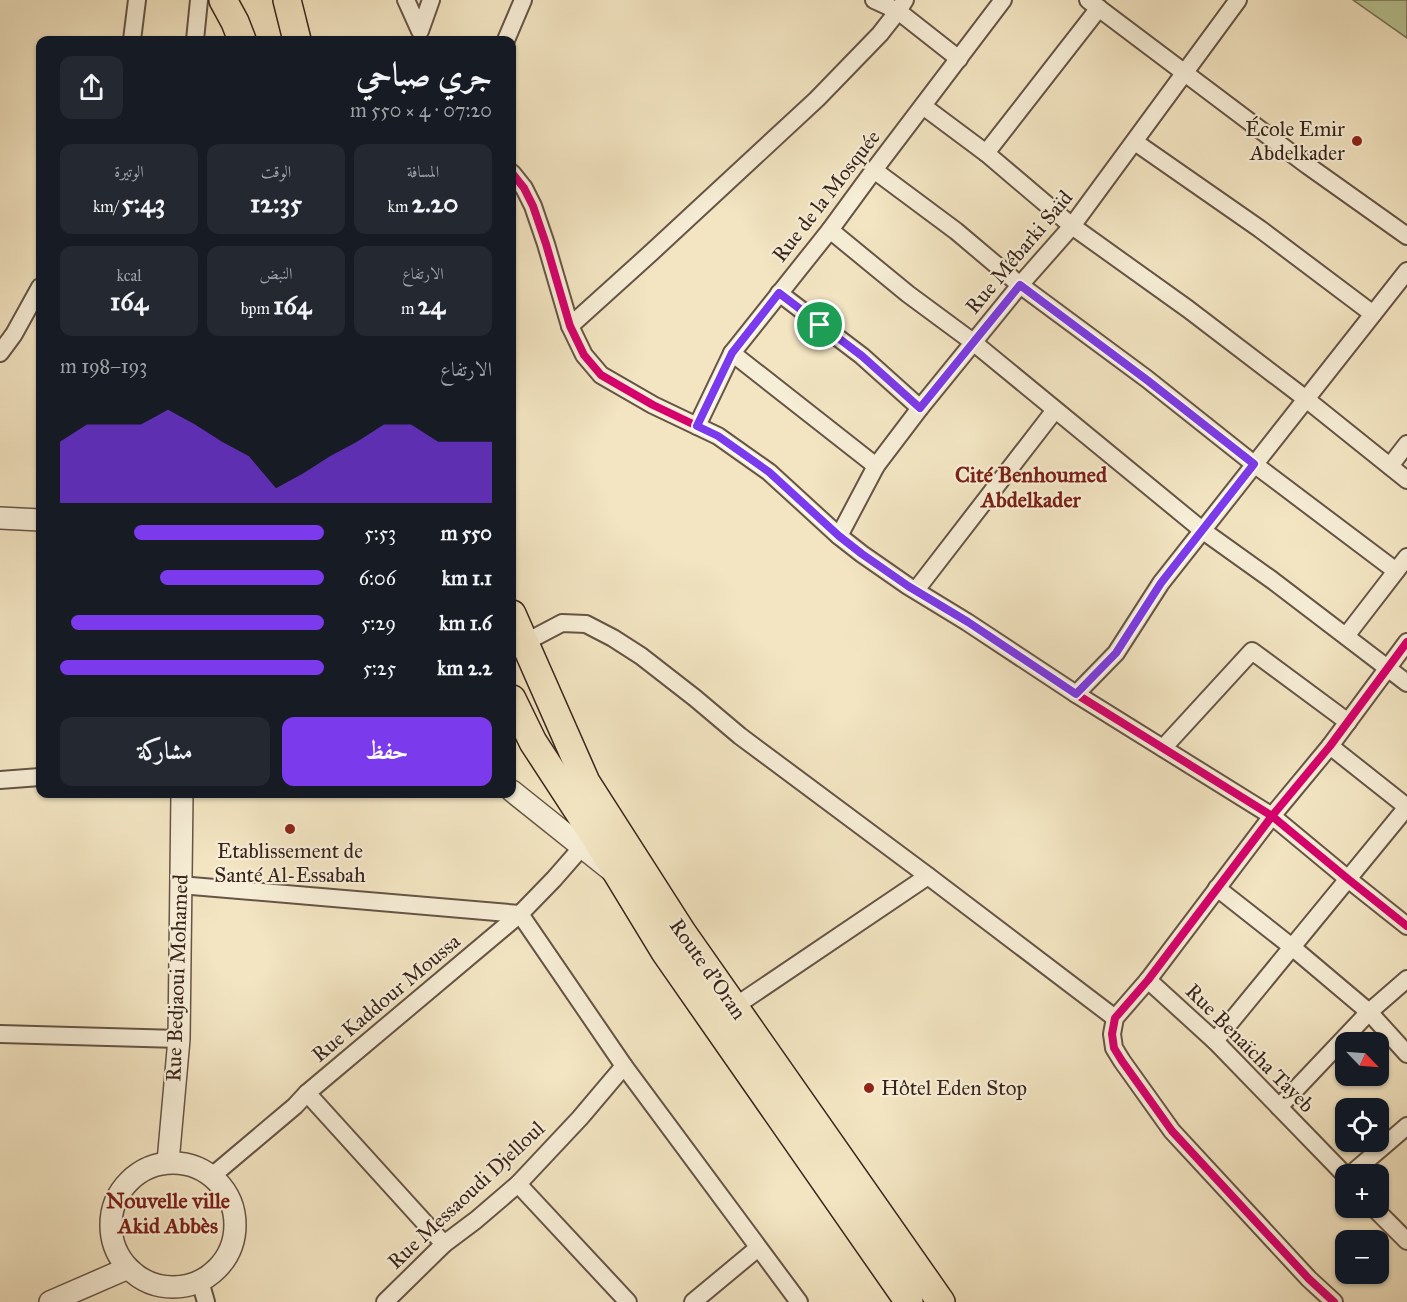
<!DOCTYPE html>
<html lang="ar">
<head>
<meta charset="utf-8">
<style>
	:root { --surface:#171b24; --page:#242831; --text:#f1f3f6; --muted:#9ea1a6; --accent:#7c3aed }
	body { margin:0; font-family:"IM FELL Great Primer",Amiri,serif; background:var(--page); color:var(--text); direction:rtl; height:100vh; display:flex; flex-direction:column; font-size:22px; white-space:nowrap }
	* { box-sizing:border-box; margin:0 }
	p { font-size:20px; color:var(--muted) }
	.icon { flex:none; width:33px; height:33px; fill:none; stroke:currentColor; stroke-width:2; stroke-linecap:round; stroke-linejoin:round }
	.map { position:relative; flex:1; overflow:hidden; direction:ltr }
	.details { position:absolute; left:36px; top:36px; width:480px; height:762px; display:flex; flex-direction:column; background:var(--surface); border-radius:12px; box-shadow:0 2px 4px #0004; direction:rtl }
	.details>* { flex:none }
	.needle { width:39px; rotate:115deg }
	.tools { position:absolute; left:1335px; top:1032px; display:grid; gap:12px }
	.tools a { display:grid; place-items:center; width:54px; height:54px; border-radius:12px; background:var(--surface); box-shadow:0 2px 4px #0004; font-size:30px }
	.pin { position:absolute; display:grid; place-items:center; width:51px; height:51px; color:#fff; margin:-26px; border:3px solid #fff; border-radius:50%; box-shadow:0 2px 6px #0007 }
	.round { display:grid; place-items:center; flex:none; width:63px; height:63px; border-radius:12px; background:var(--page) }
	.head { display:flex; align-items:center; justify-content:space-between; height:102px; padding:0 24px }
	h1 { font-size:33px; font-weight:700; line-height:45px }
	.stats { display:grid; grid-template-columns:repeat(3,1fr); gap:9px; height:102px; padding:6px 24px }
	.stats div { display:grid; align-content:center; border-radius:12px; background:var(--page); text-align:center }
	.stats b { font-size:26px; font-weight:700 }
	.stats small { font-size:16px; font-weight:400 }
	.stats p { font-size:16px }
	.chart { height:168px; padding:12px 24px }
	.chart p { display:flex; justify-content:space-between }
	.chart svg { width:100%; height:108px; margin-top:6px; fill:var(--accent); opacity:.7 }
	.primary-button { display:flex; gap:12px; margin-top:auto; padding:12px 24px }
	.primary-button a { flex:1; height:69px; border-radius:12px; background:var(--accent); color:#fff; font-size:24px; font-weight:700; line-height:69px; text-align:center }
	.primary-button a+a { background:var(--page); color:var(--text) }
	ul { padding:0 24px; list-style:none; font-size:20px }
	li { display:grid; grid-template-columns:96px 72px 1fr; align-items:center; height:45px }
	li i { height:15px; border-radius:8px; background:var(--accent) }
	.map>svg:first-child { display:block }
	.green { fill:#b8c595; stroke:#787458; stroke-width:1.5 }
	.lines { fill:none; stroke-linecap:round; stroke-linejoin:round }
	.minor-casing { stroke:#665446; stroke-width:20 }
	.tertiary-casing { stroke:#665446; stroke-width:24 }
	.primary-casing { stroke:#37231c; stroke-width:30 }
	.minor { stroke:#f7eed7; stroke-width:16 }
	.tertiary { stroke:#f7eed7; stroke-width:21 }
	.primary { stroke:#f3e5c2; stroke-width:27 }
	.cycleway-casing { stroke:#f7eed7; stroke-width:11 }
	.cycleway { stroke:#d6006c; stroke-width:8 }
	.route-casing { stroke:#fff; stroke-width:12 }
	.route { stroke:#7c3aed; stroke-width:8 }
	.poi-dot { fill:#8f2418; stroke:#f7eed7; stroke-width:2 }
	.labels { text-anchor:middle; stroke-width:4.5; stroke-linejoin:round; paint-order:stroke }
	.poi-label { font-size:21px; fill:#37231c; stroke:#f7eed7; text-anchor:end }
	.street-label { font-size:21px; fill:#37231c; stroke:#f7eed7 }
	.neighbourhood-label { font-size:22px; font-weight:bold; fill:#7a1f14; stroke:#f7eed7 }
</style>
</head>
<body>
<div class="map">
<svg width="1407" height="1302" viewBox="0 0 1407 1302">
	<rect width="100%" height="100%" fill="#f3e5c2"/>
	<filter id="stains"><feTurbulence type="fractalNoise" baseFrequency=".00333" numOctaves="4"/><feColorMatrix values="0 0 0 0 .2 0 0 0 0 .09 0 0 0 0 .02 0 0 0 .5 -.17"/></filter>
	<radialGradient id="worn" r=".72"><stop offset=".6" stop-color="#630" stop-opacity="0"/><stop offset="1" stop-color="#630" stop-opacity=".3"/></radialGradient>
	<polygon class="green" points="1353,0 1407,0 1407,38"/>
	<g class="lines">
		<g class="minor-casing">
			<g id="minor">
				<polyline points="406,0 420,31 431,0"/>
				<polyline points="874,0 898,11 959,59"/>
				<polyline points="1088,0 1307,165 1407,236"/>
				<polyline points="132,40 137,0"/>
				<polyline points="195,40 199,0"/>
				<polyline points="506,40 523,0"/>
				<polyline points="923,106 986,153 1072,226 1188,309 1306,399 1407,480"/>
				<polyline points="1135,142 1260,229 1373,314"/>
				<polyline points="986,153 1099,8"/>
				<polyline points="874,170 956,231 1020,285 1147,379 1254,464 1396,571"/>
				<polyline points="512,173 524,188 533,206 546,244 570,326 584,355 601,375 653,405 718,436 769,472 839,536 862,554 908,586 967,622 1076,694 1272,816 1348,879 1407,926"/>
				<polyline points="830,230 908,294 973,342 1202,530 1272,580 1407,683"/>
				<polyline points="779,293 862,356 920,408"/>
				<polyline points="570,326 653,251 817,99 880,34 898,11 905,0"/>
				<polyline points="0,353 14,334 40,287"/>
				<polyline points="732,353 876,466"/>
				<polyline points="697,426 732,353 830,230 874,170 1003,0"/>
				<polyline points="1390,466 1407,444"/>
				<polyline points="839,536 876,466 920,408 1020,285 1072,226 1238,0"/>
				<polyline points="916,590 1055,410"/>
				<polyline points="1346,636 1407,557"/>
				<polyline points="524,643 562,623 586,624 613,638 641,656 695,698 740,736 928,876 1115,1018"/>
				<polyline points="1076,694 1116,653 1161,583 1407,271"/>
				<polyline points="1330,746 1407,807"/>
				<polyline points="1163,748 1252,651 1348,722"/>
				<polyline points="0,780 40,777"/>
				<polyline points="180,885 520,914 624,1066 799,1302"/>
				<polyline points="1217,888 1292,947 1369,1012 1407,1054"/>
				<polyline points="1148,980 1215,1041 1346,1176"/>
				<polyline points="734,1007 928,876"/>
				<polyline points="0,1034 179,1039"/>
				<polyline points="1215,1041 1407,807"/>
				<polyline points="307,1093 444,1244"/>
				<polyline points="1279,1107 1369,1012 1407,979"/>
				<polyline points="1351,1174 1407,1126"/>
				<polyline points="212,1176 295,1106 307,1093 520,914 554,879 582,847"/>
				<polyline points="518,1184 628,1302"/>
				<polyline points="1374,1208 1407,1241"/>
				<polyline points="200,1281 206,1302"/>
				<polyline points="385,1302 444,1244 476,1220 518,1184 580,1118 624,1066"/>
				<polyline points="693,1302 758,1248"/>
				<polyline points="1334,1302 1309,1279 1172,1131 1122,1061 1114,1048 1112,1034 1115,1018 1148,980 1272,816 1330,746 1407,642"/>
			</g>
		</g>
		<g class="tertiary-casing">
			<g id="tertiary">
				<polyline points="0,518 40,520"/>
				<polyline points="512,791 612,871"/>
				<polyline points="168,1162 179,1039 182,794"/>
				<circle cx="173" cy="1225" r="62"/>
				<polyline points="50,1302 128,1268"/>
			</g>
		</g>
		<g class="primary-casing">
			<g id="primary">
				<polyline points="223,0 235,22 242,40"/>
				<polyline points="287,0 297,40"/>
				<polyline points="512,614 586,782 682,932 941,1302"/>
				<polyline points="512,699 533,742 595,837 665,952 909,1302"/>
			</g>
		</g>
		<use href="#minor" class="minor"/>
		<use href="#tertiary" class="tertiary"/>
		<use href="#primary" class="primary"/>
		<g class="cycleway-casing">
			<g id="cycleway">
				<polyline points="512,173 524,188 533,206 546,244 570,326 584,355 601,375 653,405 718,436 769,472 839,536 862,554 908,586 967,622 1076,694 1272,816 1348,879 1407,926"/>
				<polyline points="1334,1302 1309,1279 1172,1131 1122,1061 1114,1048 1112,1034 1115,1018 1148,980 1272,816 1330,746 1407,642"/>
			</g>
		</g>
		<use href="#cycleway" class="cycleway"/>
	</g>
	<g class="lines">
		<g class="route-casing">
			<polygon id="route" points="1020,285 1147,380 1254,464 1161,583 1116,653 1076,694 968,622 908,586 862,554 839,536 769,472 718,436 697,426 732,353 779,293 862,356 920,408"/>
		</g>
		<use href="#route" class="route"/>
	</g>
	<g class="poi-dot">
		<circle cx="1357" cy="141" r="6"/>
		<circle cx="290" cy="829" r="6"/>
		<circle cx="869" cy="1088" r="6"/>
	</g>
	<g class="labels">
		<g class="poi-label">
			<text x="1345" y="136">École Emir<tspan x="1345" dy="24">Abdelkader</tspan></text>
			<text x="290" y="858" text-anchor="middle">Etablissement de<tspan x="290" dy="24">Santé Al-Essabah</tspan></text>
			<text x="881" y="1095" text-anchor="start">Hôtel Eden Stop</text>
		</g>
		<g class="street-label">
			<text transform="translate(826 196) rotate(-52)" y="7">Rue de la Mosquée</text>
			<text transform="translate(1019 252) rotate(-50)" y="7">Rue Mébarki Saïd</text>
			<text transform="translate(708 969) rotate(55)" y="7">Route d'Oran</text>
			<text transform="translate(177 978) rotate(-88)" y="7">Rue Bedjaoui Mohamed</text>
			<text transform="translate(386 998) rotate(-40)" y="7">Rue Kaddour Moussa</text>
			<text transform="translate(1250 1048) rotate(45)" y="7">Rue Benaïcha Tayeb</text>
			<text transform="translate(466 1195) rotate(-43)" y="7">Rue Messaoudi Djelloul</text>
		</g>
		<g class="neighbourhood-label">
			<text x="1031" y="482">Cité Benhoumed<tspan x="1031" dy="25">Abdelkader</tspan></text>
			<text x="168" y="1208">Nouvelle ville<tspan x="168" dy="25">Akid Abbès</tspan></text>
		</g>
	</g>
	<rect width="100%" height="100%" filter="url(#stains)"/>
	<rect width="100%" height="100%" fill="url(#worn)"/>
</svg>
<div class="tools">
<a><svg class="needle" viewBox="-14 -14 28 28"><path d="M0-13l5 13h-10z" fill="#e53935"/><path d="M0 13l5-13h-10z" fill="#9ea1a6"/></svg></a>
<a><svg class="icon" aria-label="locate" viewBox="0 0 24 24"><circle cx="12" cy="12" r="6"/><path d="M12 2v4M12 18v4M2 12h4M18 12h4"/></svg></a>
<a>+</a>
<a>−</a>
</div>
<div class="pin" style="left:820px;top:325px;background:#1e9e55"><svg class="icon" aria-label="arrive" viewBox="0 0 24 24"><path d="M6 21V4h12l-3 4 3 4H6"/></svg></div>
<section class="details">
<div class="head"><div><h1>جري صباحي</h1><p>07:20 · 4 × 550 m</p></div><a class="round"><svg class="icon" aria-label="share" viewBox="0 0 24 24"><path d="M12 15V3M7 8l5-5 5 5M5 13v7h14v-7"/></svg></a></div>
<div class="stats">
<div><p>المسافة</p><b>2.20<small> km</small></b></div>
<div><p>الوقت</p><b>12:35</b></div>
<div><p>الوتيرة</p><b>5:43<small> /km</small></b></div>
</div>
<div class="stats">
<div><p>الارتفاع</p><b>24<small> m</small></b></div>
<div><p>النبض</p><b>164<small> bpm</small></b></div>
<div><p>kcal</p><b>164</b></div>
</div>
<div class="chart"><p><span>الارتفاع</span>193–198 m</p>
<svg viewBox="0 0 160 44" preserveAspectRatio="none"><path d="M0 44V19L10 12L20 12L30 12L40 6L50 12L60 19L70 25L80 38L90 32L100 25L110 19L120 12L130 12L140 19L150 19L160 19V44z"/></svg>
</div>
<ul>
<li><b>550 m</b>5:53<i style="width:72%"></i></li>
<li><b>1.1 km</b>6:06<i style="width:62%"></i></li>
<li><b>1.6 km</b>5:29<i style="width:96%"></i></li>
<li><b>2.2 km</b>5:25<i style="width:100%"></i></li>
</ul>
<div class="primary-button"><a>حفظ</a><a>مشاركة</a></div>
</section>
</div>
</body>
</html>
